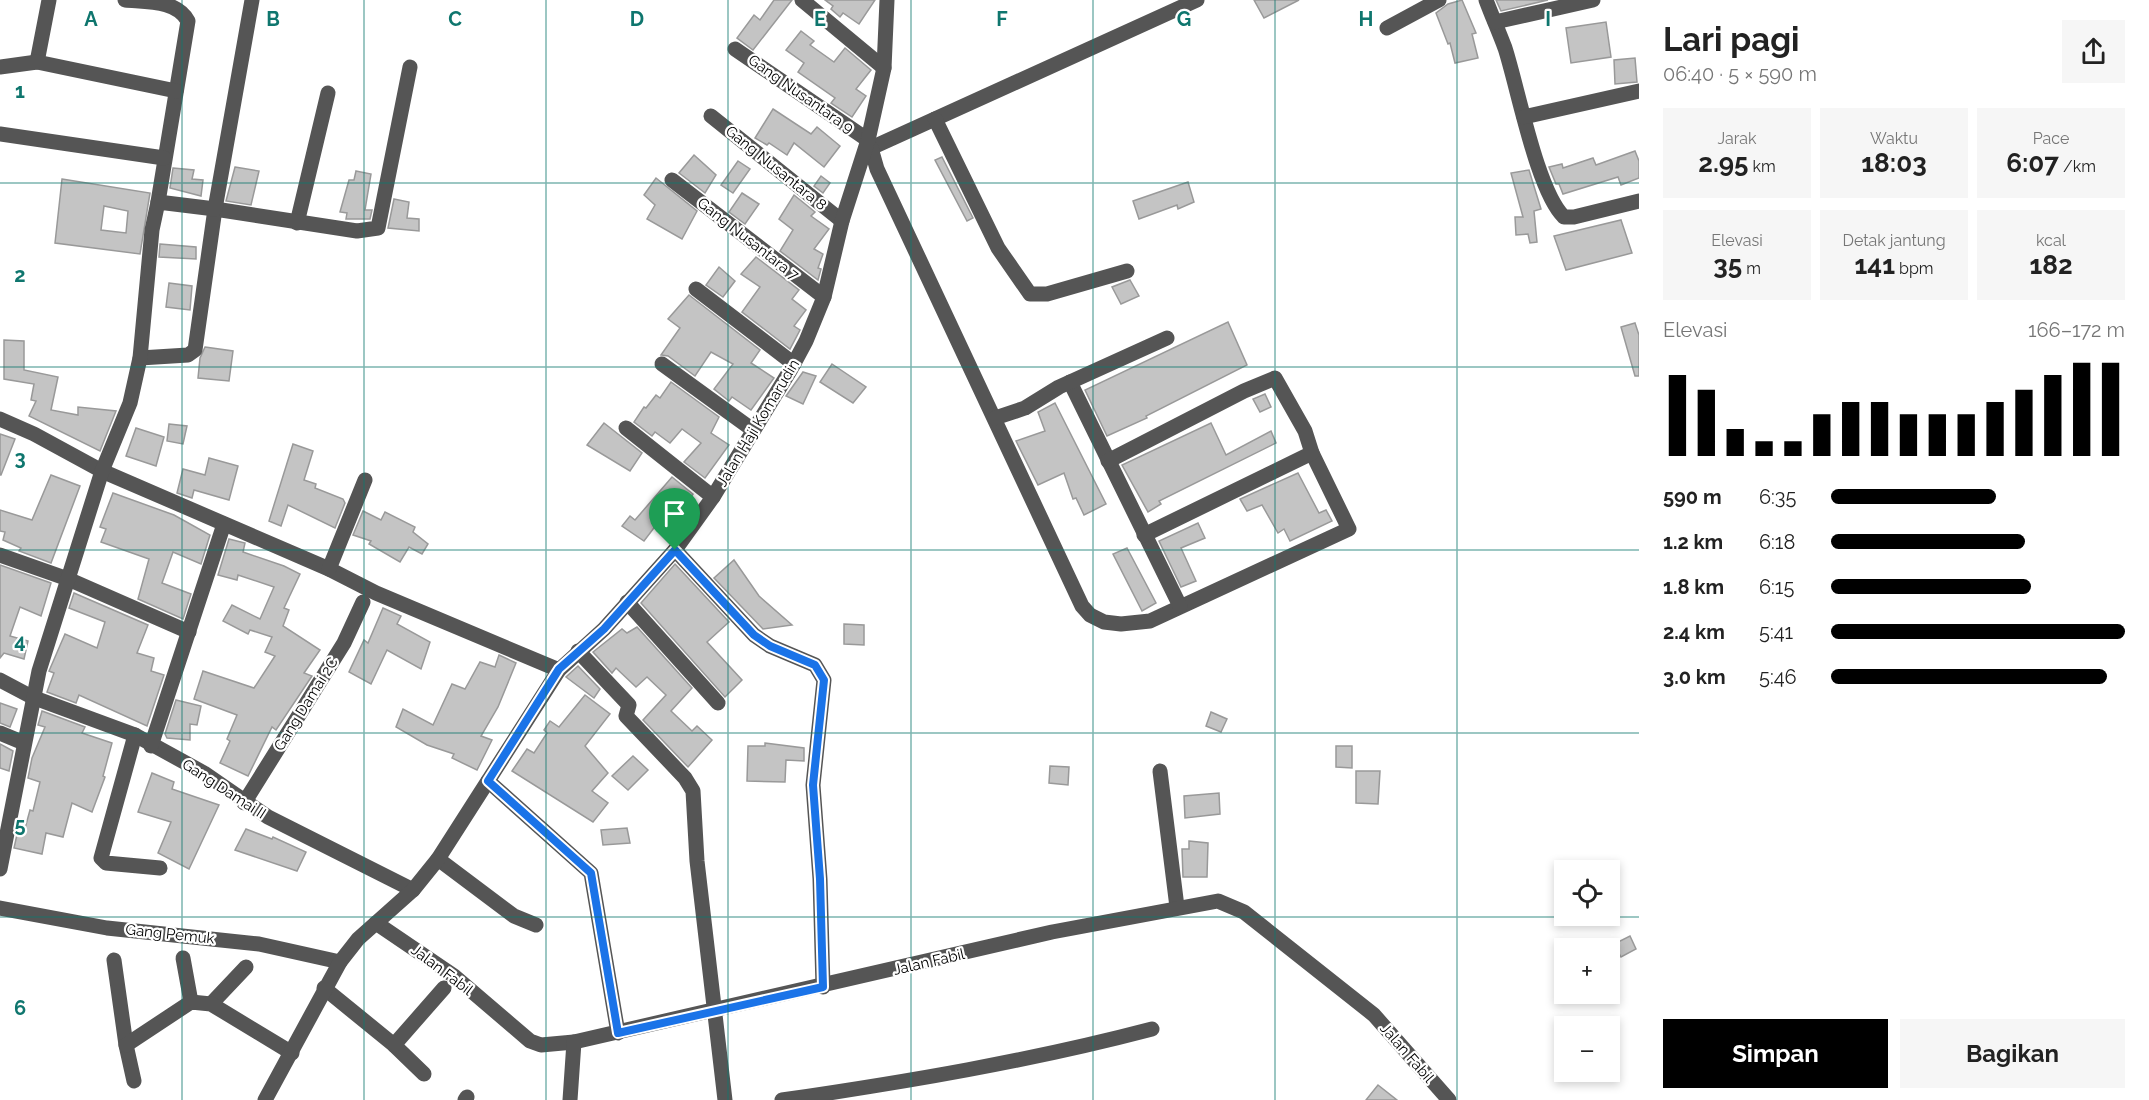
<!DOCTYPE html>
<html lang="id">
<head>
<meta charset="utf-8">
<style>
	:root { --surface:#fff; --page:#f6f6f6; --text:#222; --muted:#767676; --accent:#000 }
	body { margin:0; font-family:Raleway,sans-serif; background:var(--page); color:var(--text); height:100vh; display:flex; flex-direction:column; font-size:22px; white-space:nowrap }
	* { box-sizing:border-box; margin:0 }
	p { font-size:20px; color:var(--muted) }
	.icon { flex:none; width:33px; height:33px; fill:none; stroke:currentColor; stroke-width:2; stroke-linecap:round; stroke-linejoin:round }
	.map { position:relative; flex:1; overflow:hidden }
	.sheet { display:flex; flex-direction:column; background:var(--surface); width:510px }
	.sheet>* { flex:none }
	.fabs { position:absolute; left:1554px; top:860px; display:grid; gap:12px }
	.fabs a { display:grid; place-items:center; width:66px; height:66px; border-radius:0px; background:var(--surface); box-shadow:0 3px 9px #0003; font-size:30px }
	.pin { position:absolute; display:grid; place-items:center; width:51px; height:51px; color:#fff; margin:-62px -26px; border-radius:50% 50% 50% 0; rotate:-45deg; box-shadow:0 0 6px #0007 }
	.pin .icon { rotate:45deg }
	.round { display:grid; place-items:center; flex:none; width:63px; height:63px; border-radius:0px; background:var(--page) }
	.headline { display:flex; align-items:center; justify-content:space-between; height:102px; padding:0 24px }
	h1 { font-size:33px; font-weight:700; line-height:45px }
	.stats { display:grid; grid-template-columns:repeat(3,1fr); gap:9px; height:102px; padding:6px 24px }
	.stats div { display:grid; align-content:center; border-radius:0px; background:var(--page); text-align:center }
	.stats b { font-size:26px; font-weight:700 }
	.stats small { font-size:16px; font-weight:400 }
	.stats p { font-size:16px }
	.chart { height:168px; padding:12px 24px }
	.chart p { display:flex; justify-content:space-between }
	.chart svg { width:100%; height:108px; margin-top:6px; stroke:var(--accent); stroke-width:6 }
	.cta { display:flex; gap:12px; margin-top:auto; padding:12px 24px }
	.cta a { flex:1; height:69px; border-radius:0px; background:var(--accent); color:#fff; font-size:24px; font-weight:700; line-height:69px; text-align:center }
	.cta a+a { background:var(--page); color:var(--text) }
	ul { padding:0 24px; list-style:none; font-size:20px }
	li { display:grid; grid-template-columns:96px 72px 1fr; align-items:center; height:45px }
	li i { height:15px; border-radius:8px; background:var(--accent) }
	main { display:flex; flex:1; min-height:0 }
	.map>svg:first-child { display:block }
	.building { fill:#c4c4c4; stroke:#999; stroke-width:1.5; fill-rule:evenodd }
	.lines { fill:none; stroke-linecap:round; stroke-linejoin:round }
	.minor { stroke:#555; stroke-width:15 }
	.route-casing { stroke:#fff; stroke-width:12 }
	.route { stroke:#1a73e8; stroke-width:8 }
	.grid { fill:none; stroke:#0f766e; stroke-width:1.5; stroke-opacity:0.55 }
	.labels { text-anchor:middle; stroke-width:4.5; stroke-linejoin:round; paint-order:stroke }
	.street-label { font-size:15px; fill:#000; stroke:#fff }
	.grid-label { font-size:20px; text-anchor:middle; font-weight:bold; fill:#0f766e; stroke:#fff; stroke-width:4.5; stroke-linejoin:round; paint-order:stroke }
</style>
</head>
<body>
<main>
<div class="map">
<svg width="1639" height="1100" viewBox="0 0 1639 1100">
	<rect width="100%" height="100%" fill="#fff"/>
	<g class="building">
		<polygon points="774,0 792,0 753,50 737,38 754,15 760,20"/>
		<polygon points="825,0 875,0 859,24 843,13 840,17 831,9 833,6"/>
		<polygon points="1254,0 1299,0 1264,18"/>
		<polygon points="1462,0 1476,33 1472,34 1478,58 1455,63 1450,43 1448,44 1436,13 1448,4"/>
		<polygon points="1496,0 1548,0 1501,11"/>
		<polygon points="1606,22 1611,57 1571,63 1566,28"/>
		<polygon points="801,31 814,41 810,45 834,62 845,48 871,70 856,89 866,96 852,117 831,103 835,98 798,72 804,63 786,50"/>
		<polygon points="1635,58 1637,82 1615,84 1614,60"/>
		<polygon points="773,109 811,134 817,127 840,146 824,167 794,143 787,155 769,143 767,145 755,138"/>
		<polygon points="1635,151 1639,161 1639,178 1621,185 1618,177 1563,194 1559,184 1556,184 1549,167 1562,164 1563,168 1593,158 1596,165"/>
		<polygon points="694,155 716,175 705,193 679,173"/>
		<polygon points="942,157 973,218 967,221 935,160"/>
		<polygon points="738,161 750,169 733,193 721,185"/>
		<polygon points="235,167 259,171 251,205 226,201"/>
		<polygon points="173,168 194,170 192,179 203,180 201,196 170,188"/>
		<polygon points="1529,170 1541,209 1534,211 1537,242 1530,243 1528,234 1516,235 1515,217 1523,217 1511,173"/>
		<polygon points="356,171 371,174 365,210 372,210 370,219 346,219 347,213 340,212 349,180 354,180"/>
		<polygon points="821,176 830,183 823,193 814,186"/>
		<polygon points="656,178 697,211 682,239 647,219 655,205 644,195"/>
		<path d="M62,179L150,193L140,254L55,243ZM104,206L128,211L126,233L101,230Z"/>
		<polygon points="1188,182 1194,202 1178,209 1177,205 1139,219 1133,201"/>
		<polygon points="742,193 759,204 745,224 729,212"/>
		<polygon points="794,195 815,212 811,216 829,229 814,249 823,254 818,268 821,269 818,280 780,251 793,230 779,219"/>
		<polygon points="394,199 409,202 407,218 419,219 419,231 388,228"/>
		<polygon points="1621,220 1632,253 1566,270 1554,236"/>
		<polygon points="160,244 196,247 196,259 159,257"/>
		<polygon points="756,257 799,290 792,299 806,310 794,326 800,330 790,349 742,312 760,287 741,274"/>
		<polygon points="719,267 735,281 723,297 706,285"/>
		<polygon points="1130,280 1139,296 1121,304 1112,287"/>
		<polygon points="169,283 192,286 190,310 166,307"/>
		<polygon points="689,295 760,350 751,363 774,378 751,410 732,397 729,401 714,389 733,364 711,352 695,376 668,356 661,355 680,328 668,319"/>
		<polygon points="1228,322 1247,365 1146,416 1147,418 1107,436 1085,390"/>
		<polygon points="1635,323 1639,335 1639,376 1635,376 1621,327"/>
		<polygon points="4,340 24,341 24,370 58,377 51,410 78,415 78,407 116,411 100,451 29,416 36,401 31,400 34,384 4,379"/>
		<polygon points="205,347 233,351 229,381 198,378 200,358"/>
		<polygon points="832,364 866,387 853,403 820,382"/>
		<polygon points="803,372 816,376 803,404 786,396"/>
		<polygon points="671,382 719,417 711,433 729,445 705,478 684,462 701,443 682,429 670,443 655,432 652,436 634,422 644,407 646,408 656,395 660,398"/>
		<polygon points="1265,394 1271,407 1260,412 1253,399"/>
		<polygon points="1055,403 1106,504 1084,515 1076,498 1073,499 1064,473 1038,485 1016,441 1045,431 1038,412"/>
		<polygon points="604,423 642,453 630,471 587,445"/>
		<polygon points="1211,423 1226,455 1271,431 1276,443 1159,501 1161,504 1148,512 1122,465"/>
		<polygon points="169,424 187,426 183,444 167,441"/>
		<polygon points="136,428 164,437 156,466 126,456"/>
		<polygon points="0,434 15,439 1,475 0,475"/>
		<polygon points="293,444 313,451 304,480 316,484 315,488 343,499 345,503 335,528 288,505 281,526 269,521"/>
		<polygon points="209,458 238,466 229,500 194,490 192,498 177,493 183,469 205,475"/>
		<polygon points="1298,473 1319,513 1326,510 1332,521 1290,541 1284,529 1278,533 1262,505 1247,511 1240,499"/>
		<polygon points="51,475 80,486 51,563 19,551 21,548 3,540 5,532 0,531 0,510 32,520"/>
		<polygon points="672,477 693,494 671,521 663,516 644,541 622,526 630,516 635,520"/>
		<polygon points="113,493 174,515 210,535 201,564 173,552 162,583 191,594 183,619 138,599 149,559 101,542 106,529 100,527"/>
		<polygon points="363,511 381,520 385,512 415,527 413,532 428,544 422,554 409,547 400,562 369,544 371,541 353,535"/>
		<polygon points="1198,523 1205,538 1181,548 1196,581 1181,587 1159,541"/>
		<polygon points="229,539 245,543 243,552 284,566 300,574 284,608 289,610 283,626 320,650 304,673 312,676 276,730 272,727 248,776 220,763 230,741 227,739 237,715 194,699 203,671 254,688 275,656 265,652 272,637 250,630 248,634 223,621 232,605 260,619 274,587 238,575 237,580 218,575"/>
		<polygon points="1127,548 1156,603 1142,611 1113,554"/>
		<polygon points="734,560 759,596 792,625 763,629 714,578"/>
		<polygon points="675,564 729,622 707,642 742,680 725,697 641,603"/>
		<polygon points="0,565 51,583 41,616 20,607 10,636 28,641 24,659 4,653 0,658"/>
		<polygon points="74,593 148,625 137,653 154,658 151,671 164,675 147,726 79,695 76,703 47,692 54,673 49,671 65,634 97,648 105,622 69,608"/>
		<polygon points="383,608 401,616 397,624 430,642 421,669 387,650 371,684 349,672 364,640 368,643"/>
		<polygon points="844,624 864,625 864,645 844,644"/>
		<polygon points="637,627 692,688 671,711 692,731 697,726 712,740 688,767 643,720 666,695 647,677 636,687 616,668 612,673 593,652 622,629 627,633"/>
		<polygon points="499,655 516,663 498,707 481,736 492,740 477,770 452,758 454,754 427,745 396,727 403,709 433,725 452,684 465,689 480,662 495,667"/>
		<polygon points="578,666 600,689 594,698 566,677"/>
		<polygon points="585,695 610,714 585,746 608,773 592,791 608,803 593,822 512,771 527,749 534,753 547,733 544,730 550,721 559,727"/>
		<polygon points="176,700 201,706 197,725 190,724 190,740 167,738 165,734"/>
		<polygon points="0,703 17,709 10,727 0,723"/>
		<polygon points="42,711 85,727 82,733 112,743 103,776 105,777 92,812 72,803 63,837 46,833 42,854 14,848 18,830 24,832 30,810 33,811 40,782 28,778 32,758 45,727 38,725"/>
		<polygon points="1211,712 1227,719 1221,732 1206,726"/>
		<polygon points="765,743 804,748 804,761 786,760 785,782 747,781 748,746 765,746"/>
		<polygon points="0,744 13,751 9,771 0,768"/>
		<polygon points="1336,746 1352,746 1352,768 1336,767"/>
		<polygon points="633,756 648,770 628,790 612,776"/>
		<polygon points="1050,766 1069,767 1068,785 1049,783"/>
		<polygon points="1356,771 1380,771 1378,804 1356,803"/>
		<polygon points="152,773 174,782 172,789 219,805 189,869 158,853 171,822 138,812"/>
		<polygon points="1219,793 1220,814 1185,818 1184,796"/>
		<polygon points="627,828 630,843 603,845 601,830"/>
		<polygon points="246,829 272,839 273,837 306,852 297,871 235,850"/>
		<polygon points="1189,841 1208,843 1207,877 1183,877 1182,849 1189,849"/>
		<polygon points="1630,936 1636,949 1621,957 1614,944"/>
		<polygon points="1378,1085 1397,1100 1366,1100"/>
	</g>
	<g class="lines">
		<g class="minor">
			<path d="M125,0C147,2 177,0 188,21L158,202"/>
			<polyline points="802,0 884,68"/>
			<path d="M1486,0C1492,16 1499,32 1505,48C1518,88 1537,191 1564,217H1574L1639,201"/>
			<polyline points="1495,22 1593,0"/>
			<polyline points="1387,28 1439,0"/>
			<polyline points="735,49 868,140 871,148 1197,0"/>
			<polyline points="37,62 49,0"/>
			<polyline points="0,67 37,62 176,91"/>
			<polyline points="711,116 842,221"/>
			<polyline points="1524,117 1639,91"/>
			<polyline points="935,119 998,248 1030,294 1047,294 1127,271"/>
			<polyline points="0,134 164,158"/>
			<polyline points="871,148 877,169 1082,606 1090,615 1104,622 1121,624 1150,621 1349,529 1312,453"/>
			<polyline points="672,180 824,297"/>
			<polyline points="297,223 328,93"/>
			<polyline points="696,289 794,364"/>
			<polyline points="140,358 188,355 195,350 215,209 357,231 378,228 410,67"/>
			<polyline points="662,364 753,430"/>
			<polyline points="1070,382 1180,606"/>
			<polyline points="995,418 1025,408 1059,387 1167,338"/>
			<polyline points="0,419 34,434 102,471 329,569 376,593 559,670"/>
			<polyline points="626,428 713,497"/>
			<polyline points="1108,461 1244,391 1275,378 1305,431 1312,453 1144,535"/>
			<polyline points="675,550 754,635 770,646 815,665 824,680 813,785 820,879 823,987"/>
			<polyline points="0,555 68,579 189,632"/>
			<polyline points="329,569 365,480"/>
			<polyline points="627,602 718,703"/>
			<polyline points="578,651 629,705 626,716 685,778 693,791 697,861 725,1100"/>
			<polyline points="0,680 32,697 135,735 204,773 268,817 413,890"/>
			<polyline points="0,733 24,743"/>
			<polyline points="135,735 101,858 106,863 160,868"/>
			<polyline points="151,746 224,524"/>
			<polyline points="1160,771 1177,907"/>
			<polyline points="488,781 591,873 618,1033"/>
			<polyline points="244,803 344,643 363,602"/>
			<polyline points="438,859 514,916 536,925"/>
			<polyline points="0,869 39,671 102,471 130,403 140,358 152,230 158,202 215,209 252,0"/>
			<polyline points="0,908 107,928 259,944 340,962"/>
			<polyline points="376,923 454,976 530,1041 541,1045 574,1042 1052,932 1218,901 1244,912 1374,1015 1449,1100"/>
			<polyline points="183,958 191,1002"/>
			<polyline points="114,960 126,1045 134,1081"/>
			<polyline points="324,988 394,1045 424,1074"/>
			<polyline points="211,1004 246,967"/>
			<polyline points="126,1045 191,1002 211,1004 292,1053"/>
			<polyline points="394,1045 444,988"/>
			<polyline points="265,1100 340,962 358,939 413,890 438,859 559,670 604,629 675,550 713,497 791,369 806,341 824,297 842,221 868,140 884,68 887,0"/>
			<polyline points="465,1100 467,1097"/>
			<polyline points="570,1100 574,1042"/>
			<path d="M782,1100C906,1082 1030,1061 1152,1029"/>
		</g>
	</g>
	<g class="lines">
		<g class="route-casing">
			<polygon id="route" points="675,550 754,635 770,646 815,665 824,680 813,785 820,879 823,987 618,1033 591,873 488,781 559,669 604,629"/>
		</g>
		<use href="#route" class="route"/>
	</g>
	<path class="grid" d="M182,0V1100M364,0V1100M546,0V1100M728,0V1100M911,0V1100M1093,0V1100M1275,0V1100M1457,0V1100M0,183H1639M0,367H1639M0,550H1639M0,733H1639M0,917H1639"/>
	<g class="labels">
		<g class="street-label">
			<text transform="translate(801 94) rotate(35)" y="5">Gang Nusantara 9</text>
			<text transform="translate(776 168) rotate(39)" y="5">Gang Nusantara 8</text>
			<text transform="translate(748 239) rotate(38)" y="5">Gang Nusantara 7</text>
			<text transform="translate(758 423) rotate(-59)" y="5">Jalan Haji Komarudin</text>
			<text transform="translate(306 704) rotate(-58)" y="5">Gang Damai 2C</text>
			<text transform="translate(224 789) rotate(33)" y="5">Gang Damai II</text>
			<text transform="translate(170 934) rotate(6)" y="5">Gang Pemuk</text>
			<text transform="translate(929 962) rotate(-13)" y="5">Jalan Fabil</text>
			<text transform="translate(442 970) rotate(37)" y="5">Jalan Fabil</text>
			<text transform="translate(1407 1053) rotate(49)" y="5">Jalan Fabil</text>
		</g>
	</g>
	<g class="grid-label">
		<text x="91" y="26">A</text>
		<text x="273" y="26">B</text>
		<text x="455" y="26">C</text>
		<text x="637" y="26">D</text>
		<text x="820" y="26">E</text>
		<text x="1002" y="26">F</text>
		<text x="1184" y="26">G</text>
		<text x="1366" y="26">H</text>
		<text x="1548" y="26">I</text>
		<text x="20" y="98">1</text>
		<text x="20" y="282">2</text>
		<text x="20" y="465">3</text>
		<text x="20" y="648">4</text>
		<text x="20" y="832">5</text>
		<text x="20" y="1015">6</text>
	</g>
</svg>
<div class="fabs">
<a><svg class="icon" aria-label="locate" viewBox="0 0 24 24"><circle cx="12" cy="12" r="6"/><path d="M12 2v4M12 18v4M2 12h4M18 12h4"/></svg></a>
<a>+</a>
<a>−</a>
</div>
<div class="pin" style="left:675px;top:550px;background:#1e9e55"><svg class="icon" aria-label="arrive" viewBox="0 0 24 24"><path d="M6 21V4h12l-3 4 3 4H6"/></svg></div>
</div>
<section class="sheet">
<div class="headline"><div><h1>Lari pagi</h1><p>06:40 · 5 × 590 m</p></div><a class="round"><svg class="icon" aria-label="share" viewBox="0 0 24 24"><path d="M12 15V3M7 8l5-5 5 5M5 13v7h14v-7"/></svg></a></div>
<div class="stats">
<div><p>Jarak</p><b>2.95<small> km</small></b></div>
<div><p>Waktu</p><b>18:03</b></div>
<div><p>Pace</p><b>6:07<small> /km</small></b></div>
</div>
<div class="stats">
<div><p>Elevasi</p><b>35<small> m</small></b></div>
<div><p>Detak jantung</p><b>141<small> bpm</small></b></div>
<div><p>kcal</p><b>182</b></div>
</div>
<div class="chart"><p><span>Elevasi</span>166–172 m</p>
<svg viewBox="0 0 160 44" preserveAspectRatio="none"><path d="M5 44V11M15 44V17M25 44V33M35 44V38M45 44V38M55 44V27M65 44V22M75 44V22M85 44V27M95 44V27M105 44V27M115 44V22M125 44V17M135 44V11M145 44V6M155 44V6"/></svg>
</div>
<ul>
<li><b>590 m</b>6:35<i style="width:56%"></i></li>
<li><b>1.2 km</b>6:18<i style="width:66%"></i></li>
<li><b>1.8 km</b>6:15<i style="width:68%"></i></li>
<li><b>2.4 km</b>5:41<i style="width:100%"></i></li>
<li><b>3.0 km</b>5:46<i style="width:94%"></i></li>
</ul>
<div class="cta"><a>Simpan</a><a>Bagikan</a></div>
</section>
</main>
</body>
</html>
